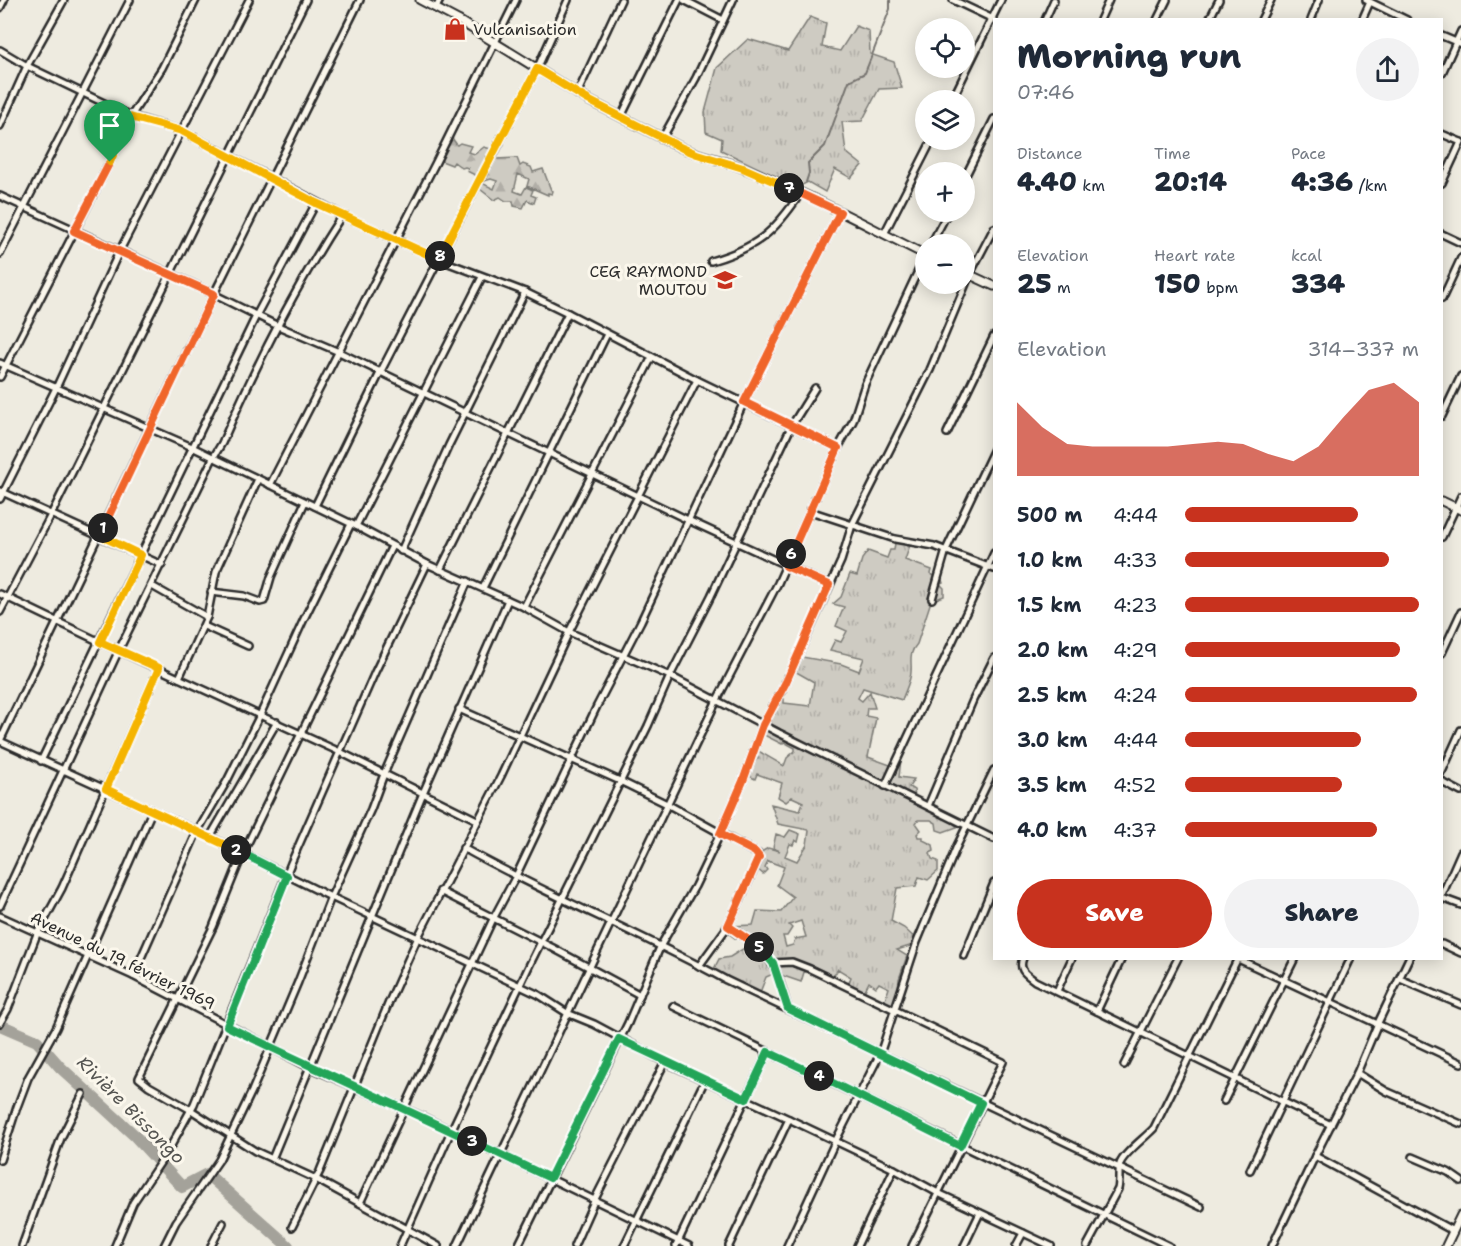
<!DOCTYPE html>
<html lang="en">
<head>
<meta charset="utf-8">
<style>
	:root { --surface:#fff; --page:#f2f2f3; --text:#1f2937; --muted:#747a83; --accent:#c8321e }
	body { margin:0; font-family:"Shantell Sans",sans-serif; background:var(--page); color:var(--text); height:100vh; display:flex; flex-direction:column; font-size:22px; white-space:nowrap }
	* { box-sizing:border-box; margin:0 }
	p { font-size:20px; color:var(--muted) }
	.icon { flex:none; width:33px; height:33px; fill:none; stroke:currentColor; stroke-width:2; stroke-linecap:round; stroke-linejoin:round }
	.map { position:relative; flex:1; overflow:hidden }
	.panel { position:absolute; left:993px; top:18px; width:450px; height:942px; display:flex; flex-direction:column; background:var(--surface); border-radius:0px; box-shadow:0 3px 15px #0003 }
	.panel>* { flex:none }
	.controls { position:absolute; left:915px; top:18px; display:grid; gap:12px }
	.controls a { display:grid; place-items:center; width:60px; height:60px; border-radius:50%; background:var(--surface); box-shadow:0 3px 15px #0003; font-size:30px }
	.pin { position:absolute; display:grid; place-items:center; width:51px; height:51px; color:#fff; margin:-62px -26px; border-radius:50% 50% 50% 0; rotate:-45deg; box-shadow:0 0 6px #0007 }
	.pin .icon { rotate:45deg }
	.km { position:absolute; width:30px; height:30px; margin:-15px; border-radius:50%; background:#222; color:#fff; font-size:16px; line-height:30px; text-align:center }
	.round { display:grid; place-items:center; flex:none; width:63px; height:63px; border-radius:32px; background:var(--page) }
	.summary { display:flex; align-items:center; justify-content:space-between; height:102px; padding:0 24px }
	h1 { font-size:33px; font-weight:800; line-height:45px }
	.figures { display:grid; grid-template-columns:repeat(3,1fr); gap:9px; height:102px; padding:6px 24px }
	.figures div { display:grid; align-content:center }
	.figures b { font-size:26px; font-weight:800 }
	.figures small { font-size:16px; font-weight:400 }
	.figures p { font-size:16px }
	.chart { height:168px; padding:12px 24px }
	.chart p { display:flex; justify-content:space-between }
	.chart svg { width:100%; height:108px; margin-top:6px; fill:var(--accent); opacity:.7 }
	.action { display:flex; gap:12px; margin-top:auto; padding:12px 24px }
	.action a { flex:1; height:69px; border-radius:36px; background:var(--accent); color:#fff; font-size:24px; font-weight:800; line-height:69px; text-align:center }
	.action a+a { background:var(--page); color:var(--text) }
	ul { padding:0 24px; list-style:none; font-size:20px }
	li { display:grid; grid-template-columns:96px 72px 1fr; align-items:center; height:45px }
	li i { height:15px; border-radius:8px; background:var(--accent) }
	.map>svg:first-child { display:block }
	.grass { fill:url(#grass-tufts); stroke:#7c7b76; stroke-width:1.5; fill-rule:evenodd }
	.forest { fill:url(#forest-firs); stroke:#7c7b76; stroke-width:1.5 }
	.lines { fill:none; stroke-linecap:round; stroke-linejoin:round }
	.stream { stroke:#74726e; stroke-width:2 }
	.river { stroke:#a4a29a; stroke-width:12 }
	.minor-casing { stroke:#2b2b2b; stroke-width:10 }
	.tertiary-casing { stroke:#2b2b2b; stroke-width:11 }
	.minor { stroke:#fbf7ec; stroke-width:5 }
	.tertiary { stroke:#fbf7ec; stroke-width:7 }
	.split-1-casing { stroke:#fff; stroke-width:12 }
	.split-2-casing { stroke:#fff; stroke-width:12 }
	.split-3-casing { stroke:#fff; stroke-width:12 }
	.split-4-casing { stroke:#fff; stroke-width:12 }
	.split-5-casing { stroke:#fff; stroke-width:12 }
	.split-6-casing { stroke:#fff; stroke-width:12 }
	.split-7-casing { stroke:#fff; stroke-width:12 }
	.split-8-casing { stroke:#fff; stroke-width:12 }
	.split-9-casing { stroke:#fff; stroke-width:12 }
	.split-1 { stroke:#f0652b; stroke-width:8 }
	.split-2 { stroke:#f5b400; stroke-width:8 }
	.split-3 { stroke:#22a559; stroke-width:8 }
	.split-4 { stroke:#22a559; stroke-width:8 }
	.split-5 { stroke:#22a559; stroke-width:8 }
	.split-6 { stroke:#f0652b; stroke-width:8 }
	.split-7 { stroke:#f0652b; stroke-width:8 }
	.split-8 { stroke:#f5b400; stroke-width:8 }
	.split-9 { stroke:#f5b400; stroke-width:8 }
	.labels { text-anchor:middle; stroke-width:6; stroke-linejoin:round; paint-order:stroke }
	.poi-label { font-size:16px; fill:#2b2b2b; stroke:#fbf7ec; text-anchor:start }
	.street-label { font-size:16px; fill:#2b2b2b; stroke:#fbf7ec }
	.water-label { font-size:18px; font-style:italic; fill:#555552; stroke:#fbf7ec }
</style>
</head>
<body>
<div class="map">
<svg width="1461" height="1246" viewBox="0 0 1461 1246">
	<defs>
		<pattern id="grass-tufts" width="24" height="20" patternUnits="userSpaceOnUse" patternTransform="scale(1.5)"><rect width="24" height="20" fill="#cecbc2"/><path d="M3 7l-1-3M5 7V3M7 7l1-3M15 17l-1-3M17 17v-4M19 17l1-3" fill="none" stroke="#b1aea7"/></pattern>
		<pattern id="forest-firs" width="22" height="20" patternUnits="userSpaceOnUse" patternTransform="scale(1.5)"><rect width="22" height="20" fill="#cecbc2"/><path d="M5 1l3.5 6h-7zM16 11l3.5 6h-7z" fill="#b1aea7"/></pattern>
	</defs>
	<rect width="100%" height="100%" fill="#eeebe0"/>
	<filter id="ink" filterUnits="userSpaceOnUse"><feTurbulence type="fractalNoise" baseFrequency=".0167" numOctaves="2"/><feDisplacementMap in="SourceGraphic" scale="12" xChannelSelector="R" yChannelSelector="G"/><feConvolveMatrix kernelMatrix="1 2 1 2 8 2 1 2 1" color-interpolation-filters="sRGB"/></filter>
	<g filter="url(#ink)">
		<g class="grass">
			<polygon points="810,17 826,23 822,47 840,51 856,26 869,31 870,54 894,62 902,88 879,89 862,121 842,122 846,152 862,165 851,178 835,169 825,192 808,182 798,187 721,150 722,139 706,132 705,112 717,68 748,39 788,51"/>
			<path d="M896,536L911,542L905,560L932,570L931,574L942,580L943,583L940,584L944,588V596L931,601L917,644C908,654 912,661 911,672C911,680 905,691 902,700L863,688L858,698L862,701L870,692L875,708H867L866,716L876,718L868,757L890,765L895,764L898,751L902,750L899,777L914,779L909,787L914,790L915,797L953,823L957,827L943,832L937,830L936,823L931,820H918L916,823L921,830L917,834L918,837H923V840L933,845L934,851L930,853L932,859L938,861V871L928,880L919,877L916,886L897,888L891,921L904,928L918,941L916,944L897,950L907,956L899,979L897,999L893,1006L884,1003L889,988L879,983L876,987L869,982L864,992L848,985L851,977L838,969L833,977L805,969L801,982L775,973L766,977L759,995L713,971L719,959L730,957L751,944L738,936L736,939L728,933L731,926L753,925L757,911L781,912L793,897L777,885L784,867L768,861L765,867L767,870L763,874L756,868L761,852L768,848L780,851L773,848L776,834L785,837L790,830L800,834L798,842L795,840L793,845L790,844L785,856L797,861L807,845L809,830L778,824L771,804L800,811L803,802L792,797L786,802L778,797L782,783L757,774L755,779L751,777L748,770L758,758V756L754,753L755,749L784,766L787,758L795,751V748L784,742L782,744L760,733L763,727L810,746L766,721L770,712L775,714L776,710H771L778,697L784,699V703L810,706L814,682L791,669L797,656L841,664L859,671L864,658L830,650L835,640L841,642L847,631L836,626L844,607L833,604L841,597L850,574L857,576L862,559L868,551L887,558L890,550H894ZM801,921L806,937L795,939L793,945L786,947L783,936H787L792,928L789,925Z"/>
		</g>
		<polygon class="forest" points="452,138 457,145 460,143 471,146 468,152 475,154 484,147 491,149 495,142 504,144 496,159 517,158 520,166 523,164 531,167 533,172 543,169 551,190 553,191 552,194 548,193 548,195 527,186 529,179 518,174 514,191 522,194 526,187 533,190 531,195 536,197 534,203 527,200 523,208 514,206 513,201 506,201 500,197 494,200 480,189 482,183 494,189 497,181 491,179 484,181 483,176 479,177 467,171 468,168 465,167 462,168 454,162 452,165 439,160 447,140"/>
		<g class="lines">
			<polyline class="stream" points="806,182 809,173 808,163 825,146 849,81 865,73 890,9 890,0"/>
			<polyline class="river" points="0,1025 37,1041 60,1067 134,1135 182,1187 207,1174 288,1246"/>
			<g class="minor-casing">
				<g id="minor">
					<polyline points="684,0 723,20"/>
					<polyline points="953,0 993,19"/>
					<polyline points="1366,0 1407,20"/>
					<polyline points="0,8 4,0"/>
					<polyline points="436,8 440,0"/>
					<polyline points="1045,20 1054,0"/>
					<polyline points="1100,20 1109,0"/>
					<polyline points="1157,20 1167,0"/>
					<polyline points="1209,20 1219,0"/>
					<polyline points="1261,20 1271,0"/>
					<polyline points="1311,20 1319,0"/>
					<polyline points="1362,20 1370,2"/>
					<polyline points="1442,36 1461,44"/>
					<polyline points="0,50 27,66 131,116 182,131 342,215 438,259 525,292 568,313 697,380 838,448"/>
					<polyline points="1442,73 1461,31"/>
					<polyline points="577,94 621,0"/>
					<polyline points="952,100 1001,0"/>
					<polyline points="621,117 679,0"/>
					<polyline points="0,126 27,66 64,0"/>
					<polyline points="1442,134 1461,142"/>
					<polyline points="663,137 696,78 733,0"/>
					<polyline points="964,179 994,119"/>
					<polyline points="1442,183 1461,142"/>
					<polyline points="0,196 193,284 278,326 339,352 688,520 829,585"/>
					<polyline points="884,234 932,140"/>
					<polyline points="1442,234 1461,243"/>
					<polyline points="931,244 948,212"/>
					<polyline points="0,254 130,0"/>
					<path d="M711,261C756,248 774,233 800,194"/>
					<polyline points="1442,299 1461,258"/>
					<polyline points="0,363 192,447 356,526 427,564 524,607 569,632 670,676 779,733 994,839"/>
					<polyline points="0,377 110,162 131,116 162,68 196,0"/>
					<polyline points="1442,416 1461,376"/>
					<polyline points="947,433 994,336"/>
					<polyline points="270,485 435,164 516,0"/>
					<polyline points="0,491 162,565"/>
					<polyline points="0,499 56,388 119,252 249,0"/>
					<polyline points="315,506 380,373 537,69 568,0"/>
					<polyline points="810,511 895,539 934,546 994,569"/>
					<polyline points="356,526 482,277"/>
					<polyline points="1442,537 1461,496"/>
					<polyline points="392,546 243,853 213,927 139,1078 149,1086 191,1110 255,1151 316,1179 438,1246"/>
					<polyline points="401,551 449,445 525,292"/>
					<polyline points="440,570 568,313"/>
					<polyline points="152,586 207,617"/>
					<polyline points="483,588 607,334"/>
					<polyline points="211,592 244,596 260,602 264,601 271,577 305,502"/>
					<polyline points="0,594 100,642 340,752 477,820"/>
					<polyline points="932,599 946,550 994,449"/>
					<polyline points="524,607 652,357"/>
					<polyline points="0,612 52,513 306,0"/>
					<polyline points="204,626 248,646"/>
					<polyline points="1442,653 1461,612"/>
					<polyline points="179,678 207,617 216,572 258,479"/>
					<polyline points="459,709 620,781 667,804 758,854 759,857 756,865 728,926 699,966"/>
					<polyline points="0,741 210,837 331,897 539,995 567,1013 594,1024 665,1062 789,1119 894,1169 938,1193 1051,1246"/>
					<polyline points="0,741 214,294 360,0"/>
					<polyline points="41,761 257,314 316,203"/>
					<polyline points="1442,772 1461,730"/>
					<polyline points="1442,782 1461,792"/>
					<polyline points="885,786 994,553"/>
					<polyline points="928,806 973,700 994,658"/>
					<polyline points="210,837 277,722"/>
					<path d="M463,848C549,896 640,933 726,980L1201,1207"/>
					<polyline points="440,891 553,948 640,995"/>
					<polyline points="1442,895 1461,852"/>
					<polyline points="1442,898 1461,905"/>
					<path d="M0,906L119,650L213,458L222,443C256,365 295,287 342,215"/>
					<polyline points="0,916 133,976 309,1067 421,1116 689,1246"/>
					<path d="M728,926C772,954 774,960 788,1009"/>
					<polyline points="1442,944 1461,953"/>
					<polyline points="964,956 994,883"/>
					<path d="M1023,958C1018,970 1026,974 1035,981L1331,1125"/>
					<polyline points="1236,958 1461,1063"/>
					<polyline points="773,963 792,962 810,969 1003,1062 912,1246"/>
					<polyline points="133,976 197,832 227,781 260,715 304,619 351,524"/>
					<polyline points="1400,979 1461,1005"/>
					<polyline points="1057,991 1072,958"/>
					<polyline points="673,1006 1169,1246"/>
					<polyline points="1097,1011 1122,958"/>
					<polyline points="0,1023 8,1009 37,934 62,888 159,668"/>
					<polyline points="1124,1065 1178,958"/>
					<polyline points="1357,1073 1386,1091 1461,1124"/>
					<polyline points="1224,1101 1295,958"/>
					<polyline points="1315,1156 1453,1231"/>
					<polyline points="1413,1157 1448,1172 1461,1181"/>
					<polyline points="272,1159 423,793 508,600"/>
					<polyline points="0,1160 17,1107 28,1078 56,1028 152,811"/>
					<polyline points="1250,1170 1351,958"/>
					<polyline points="360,1203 493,919 516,876 597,706 641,621 744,402 840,212"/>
					<polyline points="292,1227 320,1171 389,1002 418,937 501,776 569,632 697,380"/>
					<polyline points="22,1246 61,1138 83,1094"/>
					<polyline points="115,1246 133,1203 168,1151 194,1104 291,863 375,672 427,564"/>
					<polyline points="164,1246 176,1222 219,1160 252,1091 298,982 331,897 371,809 384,774 468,581"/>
					<polyline points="211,1246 223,1223"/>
					<polyline points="400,1246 451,1131 530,964 648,726 670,676 711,596 792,425 815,388"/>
					<polyline points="457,1246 717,700 778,583 838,448 853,421 865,384 926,254"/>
					<polyline points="518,1246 628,1023 661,945 695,886 720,834 743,781 763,725 786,682 841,561 852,525 930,370 970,274 994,228"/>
					<polyline points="574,1246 595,1199 665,1062"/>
					<polyline points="624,1246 705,1080"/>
					<polyline points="676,1246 768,1052"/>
					<polyline points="729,1246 789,1119"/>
					<polyline points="787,1246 835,1142 880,1054 917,942 957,846 994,770"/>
					<polyline points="857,1246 894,1169"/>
					<polyline points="964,1246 980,1213"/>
					<polyline points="1016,1246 1023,1233"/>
					<path d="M1087,1246L1118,1189C1120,1181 1118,1171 1120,1164C1123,1154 1146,1137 1154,1128L1238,958"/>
					<polyline points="1272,1246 1315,1156 1357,1073 1378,1023 1409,958"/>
				</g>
			</g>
			<g class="tertiary-casing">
				<g id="tertiary">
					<path d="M420,0L458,20L588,100L682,148C701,156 722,160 743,168C806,192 865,225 926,255"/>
					<polyline points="964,272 994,286"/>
					<polyline points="1442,501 1461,510"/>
					<polyline points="1446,1246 1461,1215"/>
				</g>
			</g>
			<use href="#minor" class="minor"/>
			<use href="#tertiary" class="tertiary"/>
		</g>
	</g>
	<g class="lines" filter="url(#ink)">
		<g class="split-1-casing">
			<polyline id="split-1" points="103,528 214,294 74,231 110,162"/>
		</g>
		<g class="split-2-casing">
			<polyline id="split-2" points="103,528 99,535 141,555 100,642 159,668 106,789 236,850"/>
		</g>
		<g class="split-3-casing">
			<path id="split-3" d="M236,850L287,876L227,1026C308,1066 391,1102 472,1141"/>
		</g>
		<g class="split-4-casing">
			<polyline id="split-4" points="472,1141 550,1178 619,1039 746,1099 768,1052 819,1076"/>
		</g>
		<g class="split-5-casing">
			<polyline id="split-5" points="759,947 773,963 788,1009 981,1103 960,1146 819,1076"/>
		</g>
		<g class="split-6-casing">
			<polyline id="split-6" points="759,947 728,926 759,857 755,852 720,834 743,781 763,725 786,682 829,585 786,566 791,554"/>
		</g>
		<g class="split-7-casing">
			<polyline id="split-7" points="789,188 840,212 744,402 838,448 791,554"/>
		</g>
		<g class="split-8-casing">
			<polyline id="split-8" points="440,256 537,69 588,100 682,148 697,154 743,168 789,188"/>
		</g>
		<g class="split-9-casing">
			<polyline id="split-9" points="110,162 130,117 182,131 316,203 438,259 440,256"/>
		</g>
		<use href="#split-1" class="split-1"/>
		<use href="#split-2" class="split-2"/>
		<use href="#split-3" class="split-3"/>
		<use href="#split-4" class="split-4"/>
		<use href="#split-5" class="split-5"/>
		<use href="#split-6" class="split-6"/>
		<use href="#split-7" class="split-7"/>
		<use href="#split-8" class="split-8"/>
		<use href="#split-9" class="split-9"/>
	</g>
	<defs>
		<g id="shop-bare" transform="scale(1.8)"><path d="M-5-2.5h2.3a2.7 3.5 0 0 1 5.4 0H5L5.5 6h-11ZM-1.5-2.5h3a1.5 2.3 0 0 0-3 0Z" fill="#c8321e" stroke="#fbf7ec" stroke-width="2.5" paint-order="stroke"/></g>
		<g id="school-bare" transform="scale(1.8)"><path d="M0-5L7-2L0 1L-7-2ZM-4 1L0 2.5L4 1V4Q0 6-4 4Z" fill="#c8321e" stroke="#fbf7ec" stroke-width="2.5" paint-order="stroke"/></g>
	</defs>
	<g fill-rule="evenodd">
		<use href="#shop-bare" x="455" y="29"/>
		<use href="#school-bare" x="725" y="280"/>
	</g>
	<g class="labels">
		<g class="poi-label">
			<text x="473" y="35">Vulcanisation</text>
			<text x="707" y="277" text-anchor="end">CEG RAYMOND<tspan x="707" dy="18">MOUTOU</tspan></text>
		</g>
		<g class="street-label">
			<text transform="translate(123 960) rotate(26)" y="6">Avenue du 19 février 1969</text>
		</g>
		<g class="water-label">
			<text transform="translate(131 1110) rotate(45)" y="6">Rivière Bissongo</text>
		</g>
	</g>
</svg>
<div class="controls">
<a><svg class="icon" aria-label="locate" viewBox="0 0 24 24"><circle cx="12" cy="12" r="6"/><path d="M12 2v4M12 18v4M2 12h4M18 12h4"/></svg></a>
<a><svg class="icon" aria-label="layers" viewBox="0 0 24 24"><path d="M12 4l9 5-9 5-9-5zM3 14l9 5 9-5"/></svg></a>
<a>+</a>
<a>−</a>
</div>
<div class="pin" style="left:110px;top:162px;background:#1e9e55"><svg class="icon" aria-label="arrive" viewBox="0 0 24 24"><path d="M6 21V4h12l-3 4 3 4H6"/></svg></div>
<b class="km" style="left:103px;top:528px">1</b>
<b class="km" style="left:236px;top:850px">2</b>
<b class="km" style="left:472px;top:1141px">3</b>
<b class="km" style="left:819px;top:1076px">4</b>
<b class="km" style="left:759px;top:947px">5</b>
<b class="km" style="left:791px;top:554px">6</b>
<b class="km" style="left:789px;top:188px">7</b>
<b class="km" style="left:440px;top:256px">8</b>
<section class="panel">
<div class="summary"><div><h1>Morning run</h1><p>07:46</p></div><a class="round"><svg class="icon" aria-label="share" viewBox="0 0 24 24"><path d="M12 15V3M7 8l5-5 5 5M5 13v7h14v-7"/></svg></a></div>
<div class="figures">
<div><p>Distance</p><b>4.40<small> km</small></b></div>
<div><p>Time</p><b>20:14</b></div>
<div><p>Pace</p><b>4:36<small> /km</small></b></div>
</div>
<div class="figures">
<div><p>Elevation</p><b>25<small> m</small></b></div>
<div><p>Heart rate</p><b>150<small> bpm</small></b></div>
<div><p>kcal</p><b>334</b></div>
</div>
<div class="chart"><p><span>Elevation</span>314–337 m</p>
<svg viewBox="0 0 160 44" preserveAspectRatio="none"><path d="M0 44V14L10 24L20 31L30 32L40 32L50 32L60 32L70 31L80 30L90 31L100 35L110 38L120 32L130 20L140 9L150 6L160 14V44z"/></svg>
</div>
<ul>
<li><b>500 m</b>4:44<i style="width:74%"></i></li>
<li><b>1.0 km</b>4:33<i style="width:87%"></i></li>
<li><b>1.5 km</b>4:23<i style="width:100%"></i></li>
<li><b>2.0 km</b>4:29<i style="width:92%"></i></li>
<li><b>2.5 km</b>4:24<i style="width:99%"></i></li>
<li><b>3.0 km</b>4:44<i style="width:75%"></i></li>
<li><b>3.5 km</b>4:52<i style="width:67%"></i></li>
<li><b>4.0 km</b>4:37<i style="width:82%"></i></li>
</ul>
<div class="action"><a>Save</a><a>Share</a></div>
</section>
</div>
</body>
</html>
